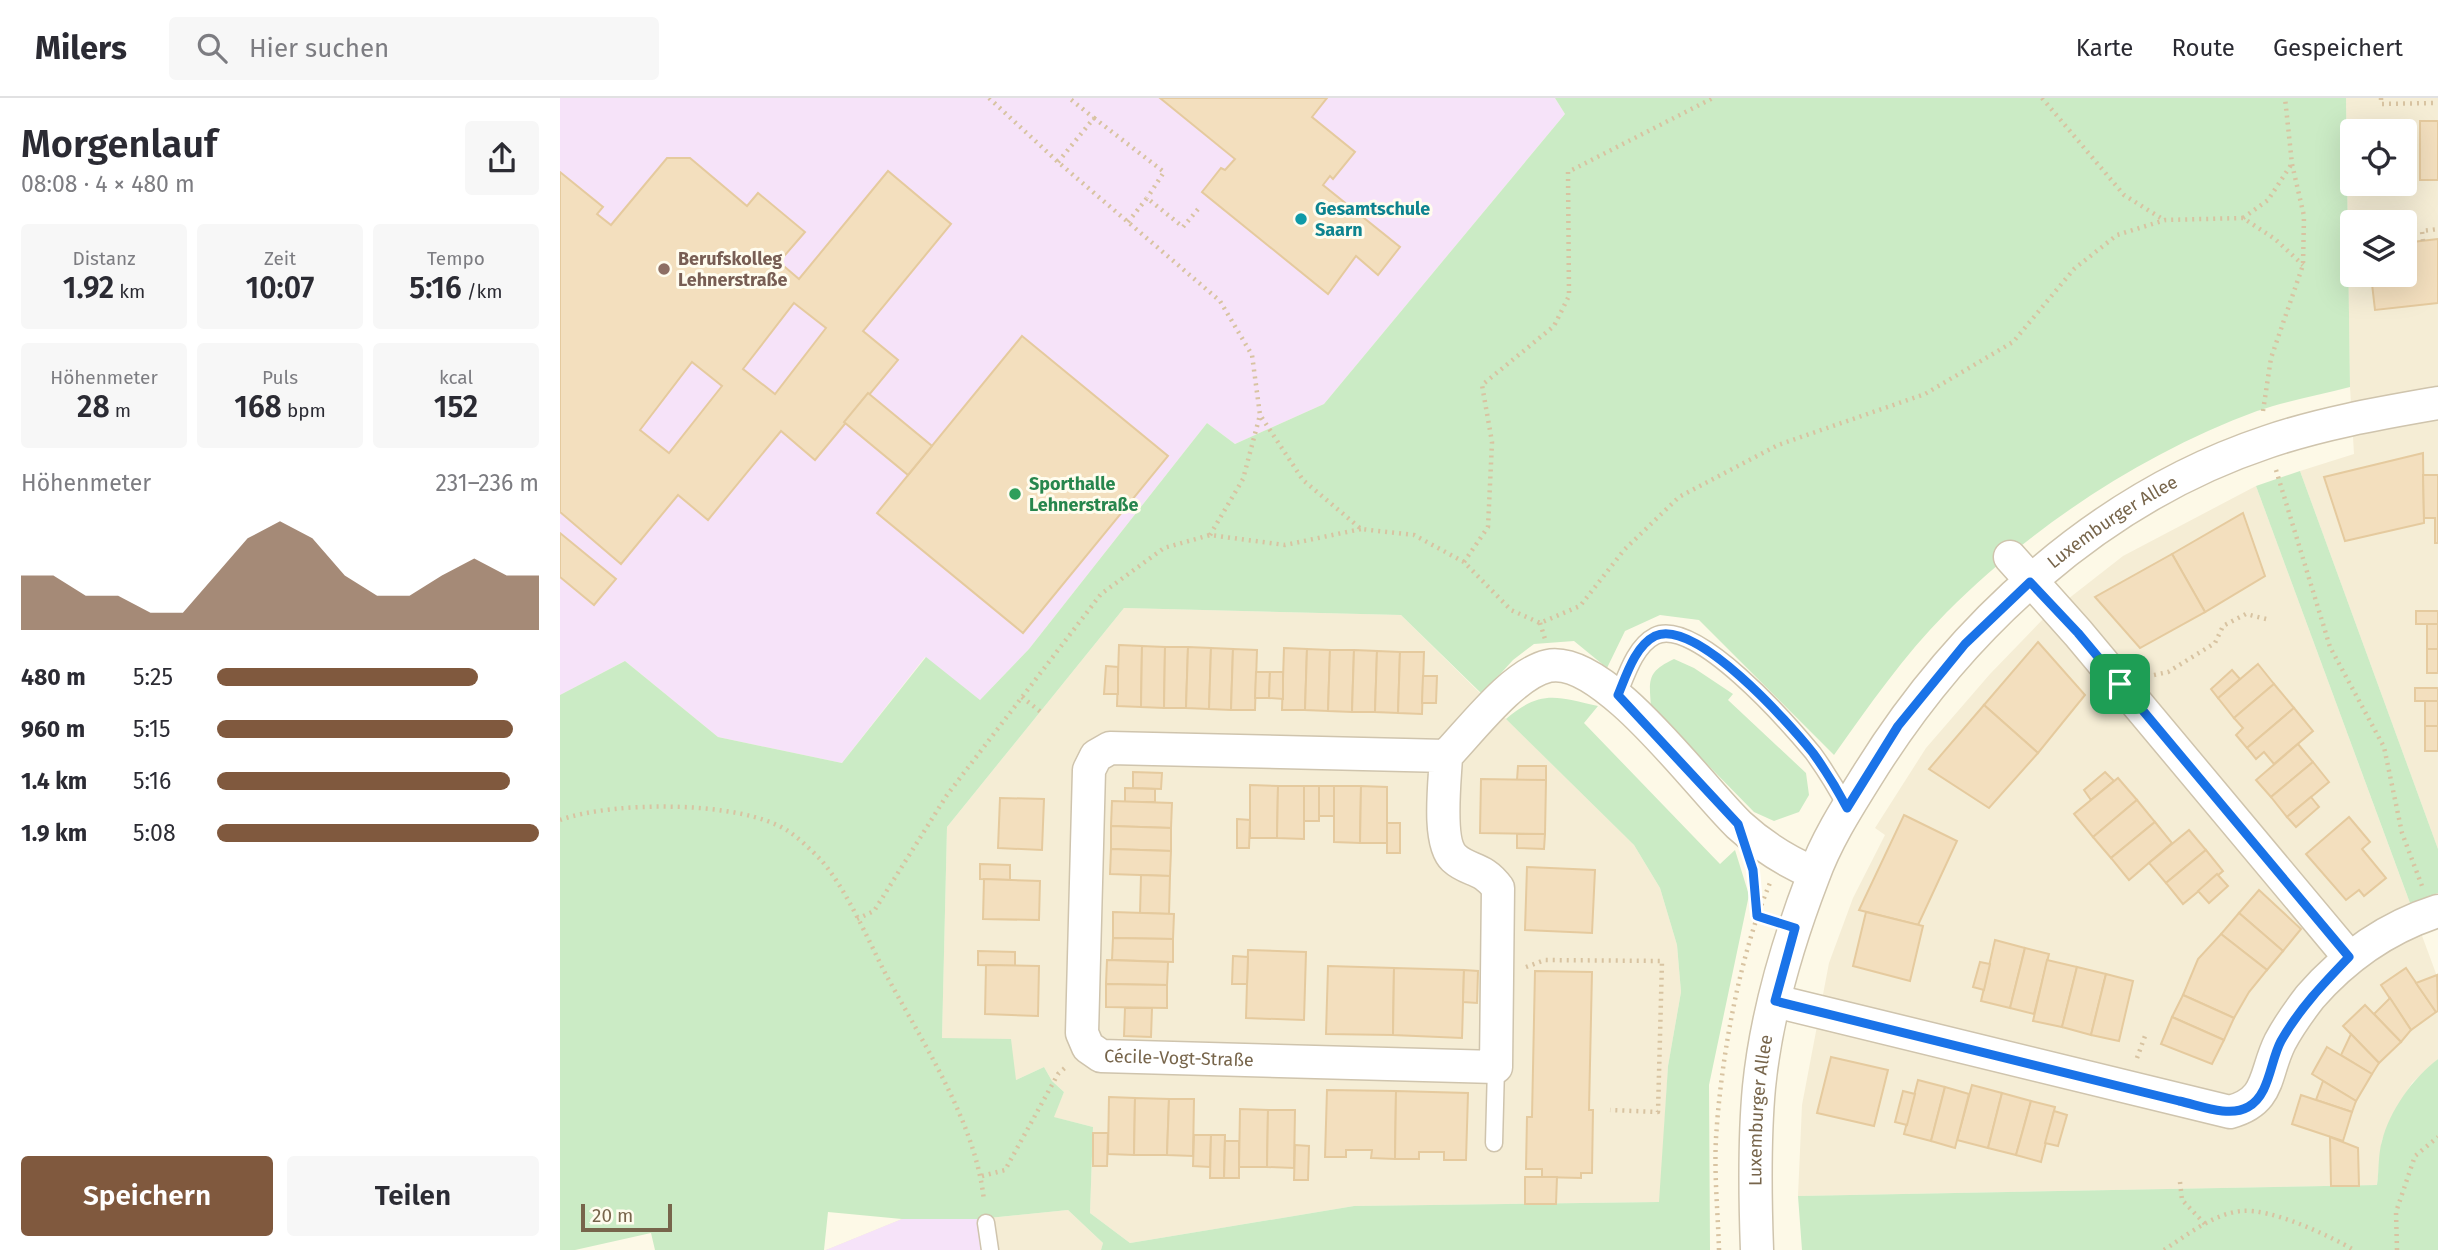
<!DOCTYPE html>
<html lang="de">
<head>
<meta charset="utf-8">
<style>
	:root { --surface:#fff; --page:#f7f7f7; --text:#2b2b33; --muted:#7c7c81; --line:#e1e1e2; --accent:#80593e }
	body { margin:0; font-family:"Fira Sans",sans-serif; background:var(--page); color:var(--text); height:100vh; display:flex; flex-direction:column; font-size:26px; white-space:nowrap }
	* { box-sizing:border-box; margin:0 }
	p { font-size:23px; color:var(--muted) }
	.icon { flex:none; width:38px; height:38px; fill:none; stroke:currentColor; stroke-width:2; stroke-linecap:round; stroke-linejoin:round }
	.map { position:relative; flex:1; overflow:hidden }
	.panel { display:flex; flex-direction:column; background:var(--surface); width:560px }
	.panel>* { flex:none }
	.buttons { position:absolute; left:1780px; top:21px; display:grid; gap:14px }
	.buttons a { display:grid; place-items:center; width:77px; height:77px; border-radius:7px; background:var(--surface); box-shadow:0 7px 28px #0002; font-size:35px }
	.scale { position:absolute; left:21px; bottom:18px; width:91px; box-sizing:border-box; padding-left:7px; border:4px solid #77654b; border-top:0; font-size:19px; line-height:24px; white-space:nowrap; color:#77654b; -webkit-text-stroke:5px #fffcee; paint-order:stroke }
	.pin { position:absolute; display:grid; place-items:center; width:60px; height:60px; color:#fff; margin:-30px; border-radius:14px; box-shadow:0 4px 10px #0006 }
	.round { display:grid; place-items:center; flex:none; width:74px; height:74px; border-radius:7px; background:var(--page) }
	.overview { display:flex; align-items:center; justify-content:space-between; height:119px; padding:0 21px }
	h1 { font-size:38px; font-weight:600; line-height:52px }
	.metrics { display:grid; grid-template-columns:repeat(3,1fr); gap:10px; height:119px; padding:7px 21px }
	.metrics div { display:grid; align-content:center; border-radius:7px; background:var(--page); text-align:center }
	.metrics b { font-size:30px; font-weight:600 }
	.metrics small { font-size:19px; font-weight:400 }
	.metrics p { font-size:19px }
	.chart { height:196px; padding:14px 21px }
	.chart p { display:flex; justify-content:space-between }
	.chart svg { width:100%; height:126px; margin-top:7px; fill:var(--accent); opacity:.7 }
	.button { display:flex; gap:14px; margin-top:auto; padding:14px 21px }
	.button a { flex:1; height:80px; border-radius:7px; background:var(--accent); color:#fff; font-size:28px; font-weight:600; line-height:80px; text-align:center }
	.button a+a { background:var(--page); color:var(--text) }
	ul { padding:0 21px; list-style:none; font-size:23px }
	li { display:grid; grid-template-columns:112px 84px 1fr; align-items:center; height:52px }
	li i { height:18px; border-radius:9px; background:var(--accent) }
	header { display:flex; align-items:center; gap:42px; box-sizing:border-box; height:98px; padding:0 35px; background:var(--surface); border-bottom:2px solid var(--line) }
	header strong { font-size:33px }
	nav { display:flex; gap:38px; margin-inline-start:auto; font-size:24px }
	.search { width:490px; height:63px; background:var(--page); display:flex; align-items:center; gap:18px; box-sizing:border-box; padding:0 24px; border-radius:7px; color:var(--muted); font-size:26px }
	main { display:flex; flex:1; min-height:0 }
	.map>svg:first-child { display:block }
	.residential { fill:#f5edd5; fill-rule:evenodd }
	.education { fill:#f6e3f9 }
	.green { fill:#cbebc5 }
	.building { fill:#f3dfbe; stroke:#e5ca9e; stroke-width:2; fill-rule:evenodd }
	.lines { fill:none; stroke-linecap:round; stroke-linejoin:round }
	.service-casing { stroke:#cfc4ad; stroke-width:19 }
	.minor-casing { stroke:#cfc4ad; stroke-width:35 }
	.path { stroke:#d8c3a1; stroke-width:4.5; stroke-dasharray:2 5; stroke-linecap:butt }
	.service { stroke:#fff; stroke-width:16 }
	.minor { stroke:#fff; stroke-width:32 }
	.route-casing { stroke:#fff; stroke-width:14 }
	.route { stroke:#1a73e8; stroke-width:9 }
	.culture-dot { fill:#0f9aa8; stroke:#fffcee; stroke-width:2.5 }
	.education-dot { fill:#8d6e63; stroke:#fffcee; stroke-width:2.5 }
	.leisure-dot { fill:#2e9e5b; stroke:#fffcee; stroke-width:2.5 }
	.labels { text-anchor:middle; stroke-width:6; stroke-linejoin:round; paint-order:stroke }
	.culture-label { font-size:18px; font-weight:bold; fill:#0d838f; stroke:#fffcee; text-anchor:start }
	.education-label { font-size:18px; font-weight:bold; fill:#785e54; stroke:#fffcee; text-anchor:start }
	.leisure-label { font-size:18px; font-weight:bold; fill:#27864d; stroke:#fffcee; text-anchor:start }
	.street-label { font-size:18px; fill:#77654b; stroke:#fffcee }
</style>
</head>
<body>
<header>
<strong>Milers</strong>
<div class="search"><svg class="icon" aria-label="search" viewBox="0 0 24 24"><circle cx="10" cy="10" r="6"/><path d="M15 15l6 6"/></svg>Hier suchen</div>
<nav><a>Karte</a><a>Route</a><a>Gespeichert</a></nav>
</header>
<main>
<section class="panel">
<div class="overview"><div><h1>Morgenlauf</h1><p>08:08 · 4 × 480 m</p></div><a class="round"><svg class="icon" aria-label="share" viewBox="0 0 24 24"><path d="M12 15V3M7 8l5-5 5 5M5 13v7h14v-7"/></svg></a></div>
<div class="metrics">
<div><p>Distanz</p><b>1.92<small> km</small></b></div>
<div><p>Zeit</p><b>10:07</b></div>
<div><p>Tempo</p><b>5:16<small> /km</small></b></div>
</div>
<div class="metrics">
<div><p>Höhenmeter</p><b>28<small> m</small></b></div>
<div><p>Puls</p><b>168<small> bpm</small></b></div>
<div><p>kcal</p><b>152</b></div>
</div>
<div class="chart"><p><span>Höhenmeter</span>231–236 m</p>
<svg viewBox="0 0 160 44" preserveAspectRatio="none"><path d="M0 44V25L10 25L20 32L30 32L40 38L50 38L60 25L70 12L80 6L90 12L100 25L110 32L120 32L130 25L140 19L150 25L160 25V44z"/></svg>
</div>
<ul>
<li><b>480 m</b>5:25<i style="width:81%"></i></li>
<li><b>960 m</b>5:15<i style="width:92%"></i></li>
<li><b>1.4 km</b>5:16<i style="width:91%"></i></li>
<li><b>1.9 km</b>5:08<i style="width:100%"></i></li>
</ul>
<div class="button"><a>Speichern</a><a>Teilen</a></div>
</section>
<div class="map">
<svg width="1878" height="1152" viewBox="0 0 1878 1152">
	<rect width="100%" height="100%" fill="#fdf9e7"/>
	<g class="residential">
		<path d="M1786,0H1878V751L1740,373L1794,356L1790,289ZM1792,33H1844V86H1792ZM1792,124H1844V177H1792Z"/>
		<polygon points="1696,388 1878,881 1878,961 1852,985 1839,1006 1822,1042 1817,1087 1238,1098 1242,1007 1269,865 1293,800 1325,737 1315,730 1366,650 1430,576 1485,519 1563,458"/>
		<polygon points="564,510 841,517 1074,747 1100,790 1117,847 1121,894 1108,968 1100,1104 794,1108 570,1145 530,1115 533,1029 493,1019 504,994 492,983 484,969 456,982 382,940 387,729"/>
		<polygon points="508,1112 543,1145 541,1152 266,1152 342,1121 419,1121"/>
	</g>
	<g class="education">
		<polygon points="0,0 995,0 1005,16 764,306 675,346 647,325 469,551 420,602 365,559 282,665 158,639 65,563 0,597"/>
		<polygon points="342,1121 419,1121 423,1152 266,1152"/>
	</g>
	<g class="green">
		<path d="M995,0H1786L1790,289C1759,297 1726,303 1697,313C1581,356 1473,428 1386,515C1344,557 1309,608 1274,657L1139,522L1100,517L1065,533L1047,570L1014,543L974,546L953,562L922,596L841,517L564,510L387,729L382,940L451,941L456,982L484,969L492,983L504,994L494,1019L533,1029L530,1115L570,1145L794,1108L1099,1104L1108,968L1121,894L1117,847L1100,790L1074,747L946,621C981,591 997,599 1038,608L1024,625L1160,766L1175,752L1189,797L1149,987L1150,1152H541L543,1145L508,1112L419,1121H342L268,1114L264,1152H95L91,1135L15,1152H0V597L65,563L158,639L282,665L366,559L420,602L469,551L647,325L675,346L764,306L1005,16Z"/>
		<polygon points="1740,373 1878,751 1878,795 1850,805 1696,388"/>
		<path d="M1114,561L1134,570L1173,596L1168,602L1246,675L1249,697L1239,714L1214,723L1194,714L1091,609C1089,581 1087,574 1114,561Z"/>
		<path d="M1878,961V1152H1242L1238,1098L1817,1087C1819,1073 1818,1056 1822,1043C1830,1012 1853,980 1878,961Z"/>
	</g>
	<g class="building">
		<polygon points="600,0 767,0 752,19 795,54 773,81 770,78 763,87 840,149 818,177 796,158 768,196 642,94 661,70 665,72 675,61"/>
		<rect x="1860" y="23" width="18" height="59"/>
		<path d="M107,60H130L187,108L198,95L245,134L219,164L239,181L328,73L391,126L303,233L338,262L255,362L221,333L148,422L118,397L61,466L0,414V74L43,109L37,116L51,127ZM234,205L266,230L215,296L183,271ZM132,264L162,288L109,355L80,332Z"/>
		<polygon points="1878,141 1878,205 1815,212 1811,177 1844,177 1844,145"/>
		<polygon points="462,238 608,358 463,535 317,415"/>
		<polygon points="308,295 372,348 348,377 284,324"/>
		<polygon points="1863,355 1864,425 1785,443 1764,379"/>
		<polygon points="1863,377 1878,377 1878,445 1875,445 1875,420 1864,420"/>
		<polygon points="1683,415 1705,478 1645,514 1612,456"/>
		<polygon points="0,435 56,481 34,507 0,479"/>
		<polygon points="1612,456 1645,514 1580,550 1535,499"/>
		<rect x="1856" y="513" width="22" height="13"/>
		<rect x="1867" y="526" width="11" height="25"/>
		<polygon points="1478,544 1525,597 1478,655 1424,607"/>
		<polygon points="559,547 582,548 581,609 557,608"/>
		<polygon points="582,548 605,549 604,610 581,609"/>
		<polygon points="605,549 628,549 626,610 604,610"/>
		<polygon points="628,549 651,550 649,611 626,610"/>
		<polygon points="651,550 673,551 671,612 649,611"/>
		<polygon points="724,550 747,551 745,612 722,612"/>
		<polygon points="673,551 697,552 695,612 671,612"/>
		<polygon points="747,551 770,552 768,613 745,612"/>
		<rect x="1867" y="551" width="11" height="24"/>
		<polygon points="770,552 794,552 792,614 768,613"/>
		<polygon points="794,552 817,553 815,614 792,614"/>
		<polygon points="817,553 840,554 838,615 815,614"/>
		<polygon points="840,554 864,554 862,616 838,615"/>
		<polygon points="1698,566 1714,586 1674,620 1658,600"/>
		<polygon points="546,568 558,569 558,596 544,596"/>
		<polygon points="1672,572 1680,581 1658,600 1651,591"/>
		<polygon points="696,574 710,574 709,600 695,600"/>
		<polygon points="710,574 723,574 723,601 709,600"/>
		<polygon points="863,578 877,578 876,605 862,605"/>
		<polygon points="1714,586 1734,610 1687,650 1676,637 1683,630 1674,620"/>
		<rect x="1855" y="590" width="23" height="13"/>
		<rect x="1865" y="603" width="13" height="25"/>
		<polygon points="1424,607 1478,655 1429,710 1369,671"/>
		<polygon points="1734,610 1753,633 1714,666 1704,654 1696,661 1687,650"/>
		<rect x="1865" y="628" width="13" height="25"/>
		<polygon points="1738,646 1753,664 1711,699 1696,682"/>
		<polygon points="1753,664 1769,684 1727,719 1711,699"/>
		<polygon points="958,668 986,668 986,682 957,682"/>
		<polygon points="573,674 602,675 601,691 573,690"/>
		<polygon points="1545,674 1554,683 1531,702 1524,692"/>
		<polygon points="1558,680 1577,702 1533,739 1514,716"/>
		<polygon points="921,681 986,682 985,736 920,735"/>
		<polygon points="690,687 718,688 717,740 690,740"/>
		<polygon points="718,688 744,688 744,741 717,740"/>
		<rect x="744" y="688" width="15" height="35"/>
		<rect x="759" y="688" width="15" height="30"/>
		<polygon points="774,688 801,688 800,745 774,744"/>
		<polygon points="801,688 827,689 827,745 800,745"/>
		<polygon points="565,690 595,691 595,704 565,704"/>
		<polygon points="1751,699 1759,709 1736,729 1727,719"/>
		<polygon points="440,700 484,701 482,752 438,750"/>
		<polygon points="1577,702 1595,724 1551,760 1533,739"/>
		<polygon points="552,703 612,705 611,730 551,728"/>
		<polygon points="1344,717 1397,743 1358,827 1299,812"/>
		<polygon points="1789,719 1810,744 1802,751 1826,780 1804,798 1799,792 1786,802 1746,756"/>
		<polygon points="677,721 690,722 689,750 677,750"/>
		<polygon points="1595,724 1612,745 1569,782 1551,760"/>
		<rect x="827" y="725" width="13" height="30"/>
		<polygon points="551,728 611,730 611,753 551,751"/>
		<polygon points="1629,732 1646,752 1606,785 1589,765"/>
		<polygon points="957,736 985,736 984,751 957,750"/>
		<polygon points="551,751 611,753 610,778 550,776"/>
		<polygon points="1646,752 1663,773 1623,806 1606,785"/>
		<polygon points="420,766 450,767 450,782 420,781"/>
		<polygon points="967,769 1035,772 1032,835 965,832"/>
		<polygon points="1657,776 1668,788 1649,805 1638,793"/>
		<polygon points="581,777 610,778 609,816 580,815"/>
		<polygon points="424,781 480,783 479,822 423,821"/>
		<polygon points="1699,792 1741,831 1723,853 1679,815"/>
		<polygon points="553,814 614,816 613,841 553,840"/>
		<polygon points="1306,814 1363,828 1350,883 1293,868"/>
		<polygon points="1679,815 1723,853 1707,872 1661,836"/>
		<polygon points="1661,836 1707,872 1689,894 1674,920 1623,897 1638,861"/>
		<polygon points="553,840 613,841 613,864 552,862"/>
		<polygon points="1435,842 1465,850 1450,910 1421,903"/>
		<polygon points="1465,850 1489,856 1474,916 1450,910"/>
		<polygon points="688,852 746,854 744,922 686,920"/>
		<polygon points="418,853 455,854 455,868 418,867"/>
		<polygon points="673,858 688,859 687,886 672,886"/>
		<polygon points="547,862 608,864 607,887 546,886"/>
		<polygon points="1487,862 1517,869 1502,929 1473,923"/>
		<polygon points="1420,864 1430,866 1424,892 1413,889"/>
		<polygon points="426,867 479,868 478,918 425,916"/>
		<polygon points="768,868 834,870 833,937 766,936"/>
		<polygon points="1517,869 1546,876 1531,937 1502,929"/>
		<polygon points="834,870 904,872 902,940 833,937"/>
		<polygon points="1846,870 1876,914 1851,932 1821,887"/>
		<polygon points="904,872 918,873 917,905 903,904"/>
		<polygon points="975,873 1032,874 1029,1012 1033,1012 1032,1075 1021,1075 1021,1080 982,1079 982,1071 966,1071 967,1019 972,1019"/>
		<polygon points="1546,876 1573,883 1559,943 1531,937"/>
		<polygon points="1877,877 1878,913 1876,914 1856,885"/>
		<polygon points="546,886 607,887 607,910 546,909"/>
		<polygon points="1623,897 1674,920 1664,942 1612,919"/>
		<polygon points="1830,900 1851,932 1841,944 1814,916"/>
		<polygon points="1805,907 1841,944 1819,965 1783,928"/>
		<polygon points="565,910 592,910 591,939 564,938"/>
		<polygon points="1612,919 1664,942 1652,966 1601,946"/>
		<polygon points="1791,936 1819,965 1812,976 1781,957"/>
		<polygon points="1767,949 1812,976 1796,1003 1752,976"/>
		<polygon points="1271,959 1328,972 1314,1028 1257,1015"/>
		<polygon points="1358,982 1385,989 1371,1043 1344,1036"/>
		<polygon points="1763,983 1796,1003 1792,1014 1756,1002"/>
		<polygon points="1412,987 1442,995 1428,1050 1397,1042"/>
		<polygon points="1385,989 1409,996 1395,1050 1371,1043"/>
		<polygon points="767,992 836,993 835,1061 811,1060 812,1052 786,1052 786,1059 765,1059"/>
		<polygon points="836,993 908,995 906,1062 884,1062 884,1054 859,1054 859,1061 835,1061"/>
		<polygon points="1343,993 1355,996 1347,1027 1335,1024"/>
		<polygon points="1442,995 1471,1003 1456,1057 1428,1050"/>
		<polygon points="1741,997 1792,1014 1783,1043 1732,1026"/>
		<polygon points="549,999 575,1000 574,1057 548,1056"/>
		<polygon points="575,1000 609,1001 607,1057 574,1057"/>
		<polygon points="609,1001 634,1001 633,1058 607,1057"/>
		<polygon points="1471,1003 1495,1009 1481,1064 1456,1057"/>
		<polygon points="680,1011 708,1012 707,1069 679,1069"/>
		<polygon points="708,1012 735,1012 734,1070 707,1069"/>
		<polygon points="1494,1013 1507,1017 1498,1048 1485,1045"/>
		<polygon points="533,1035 548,1035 547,1068 533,1068"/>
		<polygon points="634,1037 651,1037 650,1069 633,1068"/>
		<polygon points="651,1037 665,1037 664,1080 650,1080"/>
		<polygon points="1770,1039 1798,1050 1799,1088 1771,1088"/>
		<polygon points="665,1043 679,1043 679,1080 664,1080"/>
		<polygon points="735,1047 749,1048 748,1082 734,1082"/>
		<polygon points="965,1079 997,1079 996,1106 965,1106"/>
	</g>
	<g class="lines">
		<g class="service-casing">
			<g id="service">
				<path d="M1058,597C1066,578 1075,548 1095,538C1135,518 1229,626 1253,655C1266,673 1277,691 1287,710"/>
				<polyline points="934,1045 936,969"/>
				<polyline points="426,1125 430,1152"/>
			</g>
		</g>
		<g class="minor-casing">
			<g id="minor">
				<polyline points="1450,459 1518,535 1789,859"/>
				<path id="s1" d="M886,658L550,650L536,658L529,672L522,935L528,949L541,958L936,969L938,790C922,768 909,774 894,760C877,744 885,683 886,658C911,632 953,576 988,568C1044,556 1140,690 1179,727C1202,748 1225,763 1254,775"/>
				<path d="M1215,903L1670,1014C1711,1003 1704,976 1720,944C1728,929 1740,912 1750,899C1784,860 1828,829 1878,813"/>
				<path id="s2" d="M1197,1152C1195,1098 1194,1043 1199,989C1206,919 1228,844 1253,779C1266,743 1287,710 1307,678C1399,529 1539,400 1707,344C1762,325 1821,315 1878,305"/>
			</g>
		</g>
		<g class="path">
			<polyline points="429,0 498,64 660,203 692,257 700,317 743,382 801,431 854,437 904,464 951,512 980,525 1020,508 1064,452 1119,399 1218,347 1365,296 1453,244 1514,171 1557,137 1605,122 1683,120 1715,141 1743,167"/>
			<polyline points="1482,0 1564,97 1604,122"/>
			<polyline points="1821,0 1821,6 1878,5"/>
			<polyline points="534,20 604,74 587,100"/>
			<polyline points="498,64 534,20 509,0"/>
			<polyline points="1683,120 1708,102 1731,67"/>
			<polyline points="568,124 587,100 623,129 639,110"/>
			<polyline points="1863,143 1862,133 1878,131"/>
			<polyline points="1703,313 1711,260 1743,167 1744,118 1732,66 1725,0"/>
			<polyline points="1716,372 1770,549 1824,649 1842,735 1862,788"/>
			<polyline points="650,437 683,381 700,317"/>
			<polyline points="904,464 928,429 932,344 922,287 994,228 1009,198 1008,74 1153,0"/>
			<polyline points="980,525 985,541"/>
			<polyline points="1594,577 1608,574 1655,545 1663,528 1686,516 1710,522"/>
			<polyline points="462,599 482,615"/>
			<path d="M0,722C52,703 181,702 228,733C239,740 251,752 260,761C284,787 307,839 323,871C360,941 416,1023 424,1103"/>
			<polyline points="1194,777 1197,818 1206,821"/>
			<polyline points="297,821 314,813 387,697 541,496 604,450 650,437 725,447 801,431"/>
			<polyline points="966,869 985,862 1102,863 1098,1014 1050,1012"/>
			<polyline points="1577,960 1585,938"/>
			<polyline points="422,1078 445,1072 498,976 507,968"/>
			<polyline points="1620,1084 1622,1102 1645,1126"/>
			<path d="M1159,1152C1158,1115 1154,1077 1156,1040C1161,960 1179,859 1210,785"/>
			<path d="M1604,1152C1627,1137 1653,1116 1681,1113C1711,1110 1768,1137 1794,1152"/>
			<polyline points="1837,1152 1836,1114 1855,1058 1878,1039"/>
		</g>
		<use href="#service" class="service"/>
		<use href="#minor" class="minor"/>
	</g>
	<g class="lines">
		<g class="route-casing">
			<path id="route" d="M1470,484L1518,535L1789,859C1764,885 1739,911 1721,943C1710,963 1710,997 1688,1009C1669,1020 1639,1007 1619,1003L1215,903L1235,830L1197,818L1193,772L1178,726L1058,597C1066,578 1075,548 1095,538C1135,519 1229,625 1253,655C1266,673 1277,691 1287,710L1338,628L1405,546Z"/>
		</g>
		<use href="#route" class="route"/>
	</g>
	<circle class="culture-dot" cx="741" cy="121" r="7"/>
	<circle class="education-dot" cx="104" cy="171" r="7"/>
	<circle class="leisure-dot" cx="455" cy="396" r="7"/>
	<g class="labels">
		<g class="culture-label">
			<text x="755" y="117">Gesamtschule<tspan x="755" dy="21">Saarn</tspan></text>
		</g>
		<g class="education-label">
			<text x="118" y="167">Berufskolleg<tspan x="118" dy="21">Lehnerstraße</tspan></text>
		</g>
		<g class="leisure-label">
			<text x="469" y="392">Sporthalle<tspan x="469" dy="21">Lehnerstraße</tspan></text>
		</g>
		<g class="street-label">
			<text dy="6" stroke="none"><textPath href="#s2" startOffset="852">Luxemburger Allee</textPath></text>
			<text dy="6" stroke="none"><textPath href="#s1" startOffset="740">Cécile-Vogt-Straße</textPath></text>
			<text dy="6" stroke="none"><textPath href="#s2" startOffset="140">Luxemburger Allee</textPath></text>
		</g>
	</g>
</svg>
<div class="buttons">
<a><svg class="icon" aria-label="locate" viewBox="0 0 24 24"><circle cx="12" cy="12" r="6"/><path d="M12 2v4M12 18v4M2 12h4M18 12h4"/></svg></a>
<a><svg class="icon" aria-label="layers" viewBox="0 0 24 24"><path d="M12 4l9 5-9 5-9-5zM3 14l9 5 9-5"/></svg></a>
</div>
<div class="scale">20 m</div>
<div class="pin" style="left:1560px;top:586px;background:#1e9e55"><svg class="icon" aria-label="arrive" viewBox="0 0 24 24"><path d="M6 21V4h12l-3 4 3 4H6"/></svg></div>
</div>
</main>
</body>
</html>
